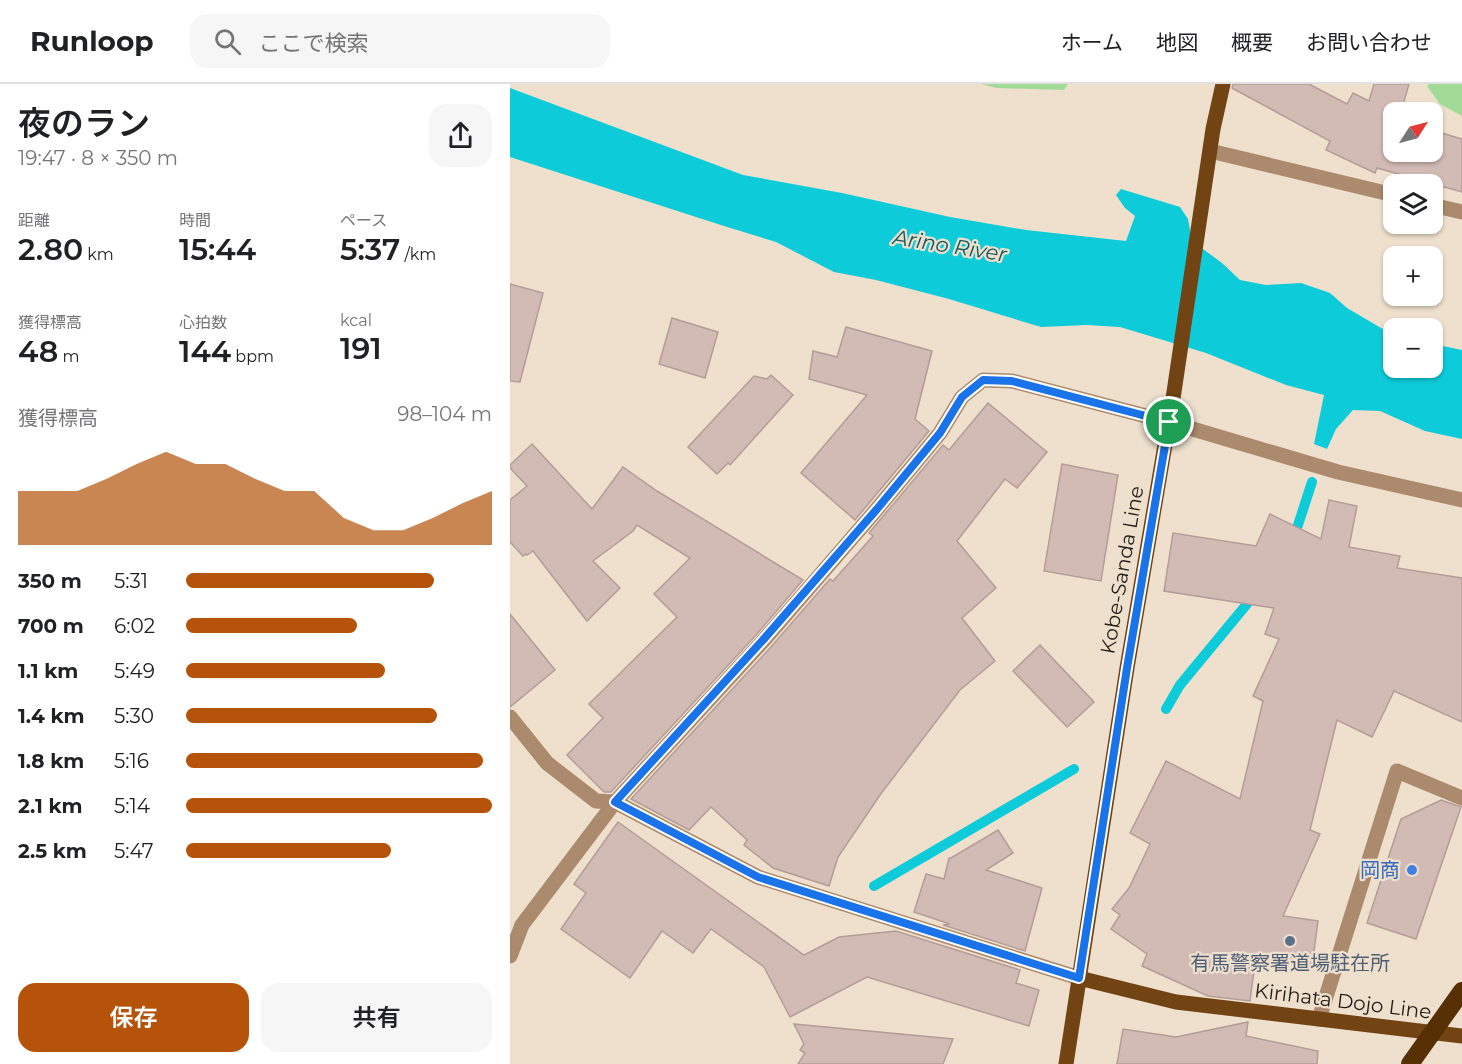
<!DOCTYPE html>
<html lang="ja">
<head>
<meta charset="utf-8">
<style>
	:root { --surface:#fff; --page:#f6f6f6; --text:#202124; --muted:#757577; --line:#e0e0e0; --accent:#b45309 }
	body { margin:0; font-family:Montserrat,"Noto Sans JP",sans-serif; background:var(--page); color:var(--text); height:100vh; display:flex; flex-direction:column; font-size:22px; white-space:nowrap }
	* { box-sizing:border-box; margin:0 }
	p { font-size:20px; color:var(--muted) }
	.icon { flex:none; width:33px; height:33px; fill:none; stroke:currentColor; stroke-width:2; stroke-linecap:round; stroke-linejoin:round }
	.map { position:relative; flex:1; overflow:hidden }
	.side { display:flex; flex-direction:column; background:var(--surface); width:510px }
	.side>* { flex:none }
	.needle { width:39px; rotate:54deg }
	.tools { position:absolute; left:873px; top:18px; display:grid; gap:12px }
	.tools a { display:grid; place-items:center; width:60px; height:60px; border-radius:12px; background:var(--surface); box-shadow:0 2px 4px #0004; font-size:30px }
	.pin { position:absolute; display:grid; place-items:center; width:51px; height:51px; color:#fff; margin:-26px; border:3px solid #fff; border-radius:50%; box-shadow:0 2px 6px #0007 }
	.round { display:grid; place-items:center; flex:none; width:63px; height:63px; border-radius:18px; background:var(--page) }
	.summary { display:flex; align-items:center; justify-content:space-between; height:102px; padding:0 18px }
	h1 { font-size:33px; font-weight:600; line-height:45px }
	.metrics { display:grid; grid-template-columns:repeat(3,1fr); gap:9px; height:102px; padding:6px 18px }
	.metrics div { display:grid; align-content:center }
	.metrics b { font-size:30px; font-weight:600 }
	.metrics small { font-size:16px; font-weight:400 }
	.metrics p { font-size:16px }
	.chart { height:168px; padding:12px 18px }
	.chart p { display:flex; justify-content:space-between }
	.chart svg { width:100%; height:108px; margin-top:6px; fill:var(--accent); opacity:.7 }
	.cta { display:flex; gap:12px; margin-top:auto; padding:12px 18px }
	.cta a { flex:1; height:69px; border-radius:18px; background:var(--accent); color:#fff; font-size:24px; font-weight:600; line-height:69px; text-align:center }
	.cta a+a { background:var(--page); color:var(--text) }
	ul { padding:0 18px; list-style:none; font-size:20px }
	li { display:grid; grid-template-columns:96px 72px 1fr; align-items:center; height:45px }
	li i { height:15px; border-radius:8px; background:var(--accent) }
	header { display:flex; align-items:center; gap:36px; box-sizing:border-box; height:84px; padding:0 30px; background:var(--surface); border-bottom:2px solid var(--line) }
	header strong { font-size:28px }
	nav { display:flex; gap:33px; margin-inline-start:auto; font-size:21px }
	.search { width:420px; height:54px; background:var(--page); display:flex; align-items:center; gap:15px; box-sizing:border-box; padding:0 21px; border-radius:18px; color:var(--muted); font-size:22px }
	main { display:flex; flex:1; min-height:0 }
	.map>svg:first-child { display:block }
	.green { fill:#a1db97 }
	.water { fill:#0dcbd9 }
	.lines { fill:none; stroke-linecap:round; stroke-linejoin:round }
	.stream { stroke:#0dcbd9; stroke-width:10 }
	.building { fill:#d2bbb4; stroke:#b49d97; stroke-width:1.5 }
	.minor { stroke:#ac8a6d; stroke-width:15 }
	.major { stroke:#724413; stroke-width:15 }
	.highway { stroke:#562f03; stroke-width:18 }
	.route-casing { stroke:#fff; stroke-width:12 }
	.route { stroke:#1a73e8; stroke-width:8 }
	.shop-dot { fill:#3f7fe0; stroke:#efe0ce; stroke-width:2 }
	.service-dot { fill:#5c6f8a; stroke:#efe0ce; stroke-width:2 }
	.labels { text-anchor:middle; stroke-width:4.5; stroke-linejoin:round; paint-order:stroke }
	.street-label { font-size:20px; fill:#211c16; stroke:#efe0ce }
	.shop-label { font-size:20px; fill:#366cbe; stroke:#efe0ce; text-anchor:end }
	.service-label { font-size:20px; fill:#4e5e75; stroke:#efe0ce }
	.water-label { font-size:21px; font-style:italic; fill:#15575d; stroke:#efe0ce }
</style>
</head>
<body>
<header>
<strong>Runloop</strong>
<div class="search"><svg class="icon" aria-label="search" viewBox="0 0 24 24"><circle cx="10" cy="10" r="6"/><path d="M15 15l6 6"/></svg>ここで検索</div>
<nav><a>ホーム</a><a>地図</a><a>概要</a><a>お問い合わせ</a></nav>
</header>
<main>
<section class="side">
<div class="summary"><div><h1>夜のラン</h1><p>19:47 · 8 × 350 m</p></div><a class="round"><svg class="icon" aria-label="share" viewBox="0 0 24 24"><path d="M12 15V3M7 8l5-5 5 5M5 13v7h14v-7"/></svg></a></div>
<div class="metrics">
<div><p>距離</p><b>2.80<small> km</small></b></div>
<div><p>時間</p><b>15:44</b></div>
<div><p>ペース</p><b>5:37<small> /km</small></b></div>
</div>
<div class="metrics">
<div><p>獲得標高</p><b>48<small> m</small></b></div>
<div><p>心拍数</p><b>144<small> bpm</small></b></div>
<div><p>kcal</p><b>191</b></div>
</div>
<div class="chart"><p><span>獲得標高</span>98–104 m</p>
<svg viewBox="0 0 160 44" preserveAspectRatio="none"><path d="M0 44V22L10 22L20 22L30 17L40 11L50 6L60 11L70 11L80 17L90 22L100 22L110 33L120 38L130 38L140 33L150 27L160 22V44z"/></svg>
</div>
<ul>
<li><b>350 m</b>5:31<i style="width:81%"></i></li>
<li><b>700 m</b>6:02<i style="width:56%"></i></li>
<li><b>1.1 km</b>5:49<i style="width:65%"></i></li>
<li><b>1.4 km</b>5:30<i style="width:82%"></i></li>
<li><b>1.8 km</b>5:16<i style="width:97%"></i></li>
<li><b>2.1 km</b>5:14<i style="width:100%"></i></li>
<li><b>2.5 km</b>5:47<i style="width:67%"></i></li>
</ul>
<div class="cta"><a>保存</a><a>共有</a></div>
</section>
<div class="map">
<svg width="952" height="980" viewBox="0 0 952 980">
	<rect width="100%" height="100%" fill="#efe0ce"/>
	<g class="green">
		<polygon points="471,0 558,0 554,6 487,4"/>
		<polygon points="919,0 952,0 952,32 930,20 917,2"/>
	</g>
	<polygon class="water" points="0,4 233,91 332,109 440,133 516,146 616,157 625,132 615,124 606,111 611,105 670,123 678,135 682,157 712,179 730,196 756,201 791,199 820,209 837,224 883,251 884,284 922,284 923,260 952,266 952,355 915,347 870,327 843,326 826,345 817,365 804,360 814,311 776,301 696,269 610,243 576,241 531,243 439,215 366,196 324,188 266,158 214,142 0,73"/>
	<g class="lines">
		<g class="stream">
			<polyline points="780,456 788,441 802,398"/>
			<polyline points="656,625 670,601 746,509"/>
			<polyline points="364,802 564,685"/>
		</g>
	</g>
	<g class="building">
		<polygon points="723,0 799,0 837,20 843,9 859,17 864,0 899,0 891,28 884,28 884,68 922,68 922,46 952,55 952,108 867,84 865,89 816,66 820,57 722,4"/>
		<polygon points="0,200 33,209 10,298 0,297"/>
		<polygon points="162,234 208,248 195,294 149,280"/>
		<polygon points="336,243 422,267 405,335 419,347 345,436 291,389 357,311 299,295 303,267 327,273"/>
		<polygon points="261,291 283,311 220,381 218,379 207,390 178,363 244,292 257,295"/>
		<polygon points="478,319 537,368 507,404 495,395 447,457 486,504 452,534 485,577 450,606 370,711 328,773 319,802 263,784 234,761 237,756 201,723 179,746 121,715 260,564 320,495 323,497 363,452 359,449 433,361 439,366"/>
		<polygon points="22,360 82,425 113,383 147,407 293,496 246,551 101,708 94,708 57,671 93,634 79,620 167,533 144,510 180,474 127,441 123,447 83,477 110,504 77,537 23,467 17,471 16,470 13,472 0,458 0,416 17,402 0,384 0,381"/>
		<polygon points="552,380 608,391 591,497 534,487"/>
		<polygon points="819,416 847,422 839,463 890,472 887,484 952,494 952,638 884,607 862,653 827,636 800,746 810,750 773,832 808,837 802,882 746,872 740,917 698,912 632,882 637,870 601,845 610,831 602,825 619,804 640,760 620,749 656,677 730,715 753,617 743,612 769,555 755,550 764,524 654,507 663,449 746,462 760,430 811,455"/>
		<polygon points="0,530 45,586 0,623"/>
		<polygon points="530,561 584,618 557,643 503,587"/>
		<polygon points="931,716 951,723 906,855 857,839 891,735"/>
		<polygon points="108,738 294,871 329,853 386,847 510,886 506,899 529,906 519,942 357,893 280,933 254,883 201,845 183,869 152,847 120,894 51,845 76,809 64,800"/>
		<polygon points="488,746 503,769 476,786 532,804 515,867 433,841 440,840 404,828 416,790 434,795 439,774 441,774"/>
		<polygon points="738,938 736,952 808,967 807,980 607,980 613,945 666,953"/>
		<polygon points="284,940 443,955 433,980 288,980 295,969 290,966 294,960"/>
	</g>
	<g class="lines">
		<g class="minor">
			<polyline points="700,67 884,111"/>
			<polyline points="922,121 952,128"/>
			<polyline points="0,633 37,679 86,717 105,718 248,793 569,894"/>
			<polyline points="0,872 12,841 105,718 253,557 367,425 430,349 452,313 473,296 502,297 659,338 828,388 952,416"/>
			<polyline points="809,935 887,687 952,714"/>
		</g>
		<g class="major">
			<polyline points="569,894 666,918 952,952"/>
			<polyline points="556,980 617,584 664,308 703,45 713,0"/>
		</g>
		<polyline class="highway" points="900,980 952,907"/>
	</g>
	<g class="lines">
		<g class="route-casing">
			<polygon id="route" points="473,296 502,297 659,338 617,584 569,894 248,793 105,718 253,556 367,425 430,349 452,313"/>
		</g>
		<use href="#route" class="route"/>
	</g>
	<circle class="shop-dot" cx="902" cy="786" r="6"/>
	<circle class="service-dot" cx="780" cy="857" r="6"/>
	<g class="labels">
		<g class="street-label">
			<text transform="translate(612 486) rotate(-80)" y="7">Kobe-Sanda Line</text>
			<text transform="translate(833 917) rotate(7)" y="7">Kirihata Dojo Line</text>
		</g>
		<g class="shop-label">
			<text x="890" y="793">岡商</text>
		</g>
		<g class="service-label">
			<text x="780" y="886">有馬警察署道場駐在所</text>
		</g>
		<g class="water-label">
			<text transform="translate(440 162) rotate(9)" y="7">Arino River</text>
		</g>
	</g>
</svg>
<div class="tools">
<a><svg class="needle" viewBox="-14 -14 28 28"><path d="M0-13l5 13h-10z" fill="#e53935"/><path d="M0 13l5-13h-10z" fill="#757577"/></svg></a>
<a><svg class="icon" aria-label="layers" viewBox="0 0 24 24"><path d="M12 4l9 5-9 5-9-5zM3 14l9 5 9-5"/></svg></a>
<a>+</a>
<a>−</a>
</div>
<div class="pin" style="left:659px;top:338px;background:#1e9e55"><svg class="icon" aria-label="arrive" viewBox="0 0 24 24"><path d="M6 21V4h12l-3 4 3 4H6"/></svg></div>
</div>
</main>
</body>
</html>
